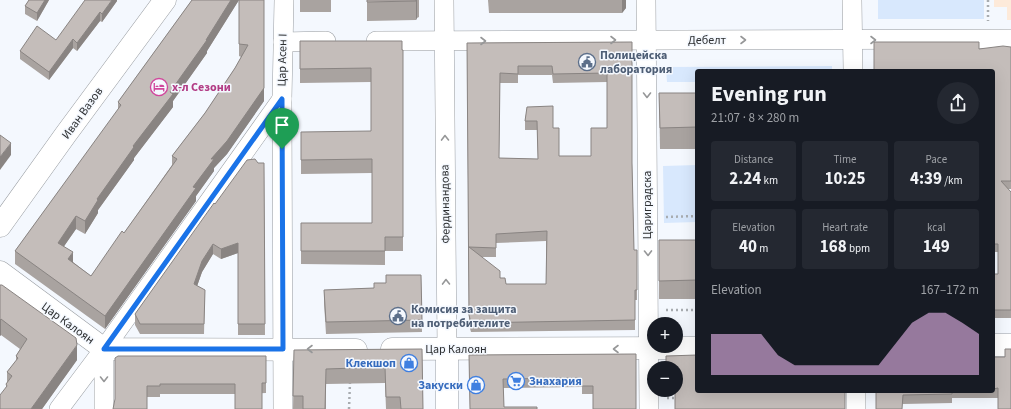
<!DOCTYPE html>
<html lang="en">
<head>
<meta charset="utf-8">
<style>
	:root { --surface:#171b24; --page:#242831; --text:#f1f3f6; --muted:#9ea1a6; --accent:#cca1d1 }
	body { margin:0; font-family:"Source Sans 3",sans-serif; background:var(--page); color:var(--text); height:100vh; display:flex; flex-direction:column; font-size:15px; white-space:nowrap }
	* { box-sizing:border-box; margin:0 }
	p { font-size:13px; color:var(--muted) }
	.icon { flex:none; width:22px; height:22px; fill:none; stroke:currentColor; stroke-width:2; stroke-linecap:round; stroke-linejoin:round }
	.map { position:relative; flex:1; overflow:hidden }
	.details { position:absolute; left:695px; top:69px; width:300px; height:324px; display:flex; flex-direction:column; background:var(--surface); border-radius:4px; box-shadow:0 4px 16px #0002 }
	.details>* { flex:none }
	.tools { position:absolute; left:647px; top:317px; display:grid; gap:8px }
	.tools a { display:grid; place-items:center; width:36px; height:36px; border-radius:50%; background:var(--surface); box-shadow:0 4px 16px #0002; font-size:20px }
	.pin { position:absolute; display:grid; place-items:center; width:34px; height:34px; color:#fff; margin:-41px -17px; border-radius:50% 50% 50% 0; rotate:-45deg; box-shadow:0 0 4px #0007 }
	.pin .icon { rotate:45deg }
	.round { display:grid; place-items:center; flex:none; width:42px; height:42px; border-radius:21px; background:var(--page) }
	.headline { display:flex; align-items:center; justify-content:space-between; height:68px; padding:0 16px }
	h1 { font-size:22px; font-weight:700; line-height:30px }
	.stats { display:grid; grid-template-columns:repeat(3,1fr); gap:6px; height:68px; padding:4px 16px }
	.stats div { display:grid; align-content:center; border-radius:4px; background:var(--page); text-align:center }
	.stats b { font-size:17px; font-weight:700 }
	.stats small { font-size:11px; font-weight:400 }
	.stats p { font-size:11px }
	.chart { height:112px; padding:8px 16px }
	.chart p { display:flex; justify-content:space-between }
	.chart svg { width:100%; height:72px; margin-top:4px; fill:var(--accent); opacity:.7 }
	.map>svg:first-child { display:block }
	.education { fill:#fdeada }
	.green { fill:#d8e8fd }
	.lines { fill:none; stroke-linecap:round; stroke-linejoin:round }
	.minor-casing { stroke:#989ca1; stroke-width:20 }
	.tertiary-casing { stroke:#989ca1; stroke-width:23 }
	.secondary-casing { stroke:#989ca1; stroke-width:23 }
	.path { stroke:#a8acb0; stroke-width:2.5; stroke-dasharray:2 3; stroke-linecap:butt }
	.minor { stroke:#fff; stroke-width:19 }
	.tertiary { stroke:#fff; stroke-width:22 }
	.secondary { stroke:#fff; stroke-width:22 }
	.wall { fill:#a9a3a0; fill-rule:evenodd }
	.shaded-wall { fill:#898482 }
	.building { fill:#c4bdba; stroke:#898482; fill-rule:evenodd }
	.oneway { stroke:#969798 }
	.route-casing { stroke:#fff; stroke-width:8 }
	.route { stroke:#1a73e8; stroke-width:5 }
	.labels { text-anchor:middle; stroke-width:3; stroke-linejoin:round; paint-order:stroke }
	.street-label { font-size:12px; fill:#2d2f31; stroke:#f4f8fe }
	.service-label { font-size:12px; font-weight:bold; fill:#4e5e75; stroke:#f4f8fe; text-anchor:start }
	.hotel-label { font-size:12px; font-weight:bold; fill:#b23c85; stroke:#f4f8fe; text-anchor:start }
	.shop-label { font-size:12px; font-weight:bold; fill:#366cbe; stroke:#f4f8fe; text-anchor:end }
</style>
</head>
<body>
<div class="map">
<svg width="1011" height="409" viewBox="0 0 1011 409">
	<rect width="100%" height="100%" fill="#f4f8fe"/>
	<polygon class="education" points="994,0 1011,0 1011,20 1007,20 1007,7 994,7"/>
	<g class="green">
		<rect x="878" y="0" width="106" height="19"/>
		<polygon points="832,66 832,71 697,71 697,82 667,82 666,67"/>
		<polygon points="697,165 697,222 664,223 663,166"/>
	</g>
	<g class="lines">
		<g class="minor-casing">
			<g id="minor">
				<polyline points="444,0 447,349"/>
				<polyline points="646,0 649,409"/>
				<polyline points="852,0 853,71"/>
				<polyline points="376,41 1011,39"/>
				<polyline points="283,42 326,41"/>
				<polyline points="104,349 104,409"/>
				<polyline points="856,391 856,409"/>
				<polyline points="59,409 104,349 282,99"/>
				<polyline points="283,409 282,99 284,0"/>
			</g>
		</g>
		<g class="tertiary-casing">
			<g id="tertiary">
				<polyline points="0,272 104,349 356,350"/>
				<polyline points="993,345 1011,345"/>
				<polyline points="392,349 697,348"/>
				<polyline points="447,349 447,409"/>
			</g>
		</g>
		<g class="secondary-casing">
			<polyline id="secondary" points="0,226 66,134 165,0"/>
		</g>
		<g class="path">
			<polyline points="988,0 988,21"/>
			<polyline points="666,217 697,216"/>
			<polyline points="666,310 697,310"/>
			<polyline points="667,398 678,398"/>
			<polyline points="349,409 350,382"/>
		</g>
		<use href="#minor" class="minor"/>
		<use href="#tertiary" class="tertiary"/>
		<use href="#secondary" class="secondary"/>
	</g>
	<g class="wall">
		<polygon points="29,0 49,0 37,21 25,14 25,6"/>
		<polygon points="117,0 117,1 102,22 100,21 77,51 73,48 49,80 20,59 20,51 56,40"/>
		<path d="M192,0H264V101L227,154L214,168V171L196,196V201L105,329L15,264V251L118,110V102ZM239,0V56L241,57L235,68L205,113L172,156V165L124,233L91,276L73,262L64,246L76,229L85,234L98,213V210L134,160V158L173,107V101L207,53V51Z"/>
		<rect x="300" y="0" width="31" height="12"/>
		<polygon points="367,0 419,0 419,17 417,18 416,20 367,21"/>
		<polygon points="488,0 626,0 626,8 622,13 489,13"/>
		<polygon points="300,41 403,50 403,251 385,251 385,265 301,264 301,223 372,223 372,173 301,174 301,146 371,131 371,82 300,83"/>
		<path d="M632,42V163L634,250H637V300H635V330L471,332L469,325L467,43ZM518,75H552L553,83L607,82V128L591,156H559L553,128L527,107L525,121V130H537L538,159L499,158L500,83H518ZM546,241V284H506L482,257H496V243Z"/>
		<polygon points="979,49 1011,49 1011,189 1008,189 1011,192 1011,318 993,318 993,274 998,274 998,252 993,252 993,71"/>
		<polygon points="659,93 697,93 697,149 660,149"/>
		<polygon points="258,163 264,163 265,335 238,335 238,253 221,259 213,254 202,272 197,286 205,290 204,334 140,334 135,325 135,314 215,204"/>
		<rect x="659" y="240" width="38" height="59"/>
		<polygon points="421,275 422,332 326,334 324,303 324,290 374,288 386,283"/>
		<polygon points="0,285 77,360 42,409 0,409 6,387 6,384 7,383 7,372 16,361 16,356 20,349 1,335 0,336"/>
		<polygon points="422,349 423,409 386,409 385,383 326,384 326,409 293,409 294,350"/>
		<polygon points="1011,349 998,398 952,398 952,403 903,404 876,391 993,391 993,357 1005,357"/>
		<polygon points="636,354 593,394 582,394 582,387 503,388 504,407 470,409 469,355"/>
		<polygon points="266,356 266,393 235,394 160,394 160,397 147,397 115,399 115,358"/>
		<polygon points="666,390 676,390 697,391 666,392"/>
	</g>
	<g class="shaded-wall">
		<polygon points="45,0 49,0 37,21 37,13"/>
		<polygon points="112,0 117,0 117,1 102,22 102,14"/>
		<polygon points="231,0 239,0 207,51 207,53 173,101 173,107 134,158 134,160 98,210 98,213 85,234 85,221 97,199 206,40"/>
		<polygon points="416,0 417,0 417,18 416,20"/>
		<polygon points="622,0 626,0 626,8 622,13"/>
		<polygon points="100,12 100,21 77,51 77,43"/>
		<polygon points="73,39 73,48 49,80 49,72"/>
		<polygon points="264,88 264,101 227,154 214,168 214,171 196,196 196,201 105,329 105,316 211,159"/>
		<polygon points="11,143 11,155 0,170 0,157"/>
		<polygon points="76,216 76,229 58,255 58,243"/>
		<polygon points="238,243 238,253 221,259 221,249"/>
		<polygon points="213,244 213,254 202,272 194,295 194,284 202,261"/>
		<polygon points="73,252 73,264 68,259"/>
		<polygon points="1,319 1,335 0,336 0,320"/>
		<polygon points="77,345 77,360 42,409 31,409"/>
	</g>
	<g class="building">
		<polygon points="29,0 45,0 37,13 25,6"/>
		<polygon points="85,0 112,0 102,14 100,12 77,43 73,39 49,72 20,51 37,26 56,40"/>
		<polygon points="192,0 231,0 206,40 207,40 170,92 173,94 133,146 134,147 97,199 98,200 85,221 76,216 58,243 73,252 68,259 91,276 122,231 124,233 177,159 172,156 205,113 235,68 248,45 239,44 239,0 264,0 264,88 227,141 211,159 214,159 193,187 196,188 105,316 15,251 121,105 118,102"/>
		<polygon points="367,0 416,0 416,1 367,2"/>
		<polygon points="300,41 402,41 402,50 403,50 403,237 385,237 385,251 301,251 301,223 372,223 372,159 301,160 301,132 371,131 371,68 300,69"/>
		<path d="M632,42V163L634,250H637V290H635V320L471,323L469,315L467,43ZM518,66H552L553,74L607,73V128H591V156H559V128H553V106L527,107L525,121H537L538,159L499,158L500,73L518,74ZM547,231L546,284H506L505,278H500V271L469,247L496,248V234Z"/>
		<polygon points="874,42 979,42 979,49 1003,46 1011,47 1011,181 1001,181 1011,192 1011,310 993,310 993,274 998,274 998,244 993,244 993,71 874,71"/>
		<polygon points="659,93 697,93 697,127 660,128"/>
		<polygon points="0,135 11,143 0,157"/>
		<polygon points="255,159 258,163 264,163 265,324 238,324 238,243 221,249 213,244 202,261 194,284 205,290 204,324 140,324 135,314 214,203 215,204 247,160"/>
		<polygon points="659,240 697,240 697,280 659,281"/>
		<polygon points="386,275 421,275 422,320 326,322 324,290 374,288 374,283 386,283"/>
		<polygon points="0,285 2,285 76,338 77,345 31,409 0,409 0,395 7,386 6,384 12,376 7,372 18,358 16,356 27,339 1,319 0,320"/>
		<polygon points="422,349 423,409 401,409 400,397 386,397 385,367 326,369 325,409 303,409 303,396 293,396 294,350"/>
		<polygon points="1005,349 1011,349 1011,409 998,409 998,388 993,389 993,357 1005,357"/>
		<polygon points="636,354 636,409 593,409 593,386 582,386 582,378 503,379 504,407 537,407 537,409 470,409 469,355"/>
		<polygon points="697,355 697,391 845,391 845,409 675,409 675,390 676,390 676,368 666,368 666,356"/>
		<polygon points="118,356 266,356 266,383 262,383 262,409 235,409 235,384 160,384 160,386 147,386 147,409 113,409 115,399 115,358"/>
		<polygon points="876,391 952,391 952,394 903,395 902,409 876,409"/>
	</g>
	<defs><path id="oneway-chevron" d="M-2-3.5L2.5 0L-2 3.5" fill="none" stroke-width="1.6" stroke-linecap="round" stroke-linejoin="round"/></defs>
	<g class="oneway">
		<use href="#oneway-chevron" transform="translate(613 40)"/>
		<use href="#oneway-chevron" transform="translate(743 40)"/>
		<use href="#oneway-chevron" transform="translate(873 40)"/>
		<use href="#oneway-chevron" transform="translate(483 41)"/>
		<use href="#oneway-chevron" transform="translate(647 95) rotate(90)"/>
		<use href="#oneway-chevron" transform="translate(445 138) rotate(-91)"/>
		<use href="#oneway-chevron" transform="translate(648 253) rotate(89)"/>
		<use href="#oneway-chevron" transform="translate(446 282) rotate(-91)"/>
		<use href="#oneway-chevron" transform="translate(310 349) rotate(-180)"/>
		<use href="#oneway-chevron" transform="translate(616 349) rotate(180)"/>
		<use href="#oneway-chevron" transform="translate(104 379) rotate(90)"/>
	</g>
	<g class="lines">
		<g class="route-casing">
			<polygon id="route" points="282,99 283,349 104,349"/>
		</g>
		<use href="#route" class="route"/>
	</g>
	<defs>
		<g id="civic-ring" transform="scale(0.9)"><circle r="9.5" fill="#f4f8fe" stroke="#5c6f8a" stroke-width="1.5"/><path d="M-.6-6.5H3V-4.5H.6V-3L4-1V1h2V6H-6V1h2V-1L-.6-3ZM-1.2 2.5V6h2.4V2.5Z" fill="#5c6f8a"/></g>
		<g id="hotel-ring" transform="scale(0.9)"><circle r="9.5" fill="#f4f8fe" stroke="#d1479c" stroke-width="1.5"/><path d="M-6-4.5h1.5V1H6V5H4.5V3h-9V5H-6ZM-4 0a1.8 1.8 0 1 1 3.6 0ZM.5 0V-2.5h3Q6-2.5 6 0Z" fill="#d1479c"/></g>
		<g id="shop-ring" transform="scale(0.9)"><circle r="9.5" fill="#f4f8fe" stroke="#3f7fe0" stroke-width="1.5"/><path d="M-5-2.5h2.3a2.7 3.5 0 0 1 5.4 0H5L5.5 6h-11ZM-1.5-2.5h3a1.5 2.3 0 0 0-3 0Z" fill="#3f7fe0"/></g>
		<g id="supermarket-ring" transform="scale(0.9)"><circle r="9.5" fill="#f4f8fe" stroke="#3f7fe0" stroke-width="1.5"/><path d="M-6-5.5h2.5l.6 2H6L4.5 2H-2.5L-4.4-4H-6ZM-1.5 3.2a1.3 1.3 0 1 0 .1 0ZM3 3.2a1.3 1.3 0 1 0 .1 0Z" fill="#3f7fe0"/></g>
	</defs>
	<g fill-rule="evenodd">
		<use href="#civic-ring" x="587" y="62"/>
		<use href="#hotel-ring" x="159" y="87"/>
		<use href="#civic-ring" x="398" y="316"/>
		<use href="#shop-ring" x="409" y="363"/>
		<use href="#supermarket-ring" x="516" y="381"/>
		<use href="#shop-ring" x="476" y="385"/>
	</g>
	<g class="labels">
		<g class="street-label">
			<text x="707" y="44">Дебелт</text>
			<text transform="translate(282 60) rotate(-89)" y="4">Цар Асен I</text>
			<text transform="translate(82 113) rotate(-54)" y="4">Иван Вазов</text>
			<text transform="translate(445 204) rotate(-91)" y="4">Фердинандова</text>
			<text transform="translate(647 205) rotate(-90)" y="4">Цариградска</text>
			<text transform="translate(68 323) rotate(36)" y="4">Цар Калоян</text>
			<text x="456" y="353">Цар Калоян</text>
		</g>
		<g class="service-label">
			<text x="600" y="59">Полицейска<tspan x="600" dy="14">лаборатория</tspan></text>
			<text x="411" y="313">Комисия за защита<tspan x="411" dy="14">на потребителите</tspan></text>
		</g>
		<g class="hotel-label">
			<text x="172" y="91">х-л Сезони</text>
		</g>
		<g class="shop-label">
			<text x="396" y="367">Клекшоп</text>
			<text x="529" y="385" text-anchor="start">Знахария</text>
			<text x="463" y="389">Закуски</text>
		</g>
	</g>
</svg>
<div class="tools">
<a>+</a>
<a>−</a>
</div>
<div class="pin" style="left:282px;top:149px;background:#1e9e55"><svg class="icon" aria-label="arrive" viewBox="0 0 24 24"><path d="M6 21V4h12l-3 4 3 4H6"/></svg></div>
<section class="details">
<div class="headline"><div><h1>Evening run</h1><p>21:07 · 8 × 280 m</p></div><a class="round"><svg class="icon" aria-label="share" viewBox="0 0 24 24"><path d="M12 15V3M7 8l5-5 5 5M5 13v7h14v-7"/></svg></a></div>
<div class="stats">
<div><p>Distance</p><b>2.24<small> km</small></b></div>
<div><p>Time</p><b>10:25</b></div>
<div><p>Pace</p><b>4:39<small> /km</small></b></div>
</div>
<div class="stats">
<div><p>Elevation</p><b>40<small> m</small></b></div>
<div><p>Heart rate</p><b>168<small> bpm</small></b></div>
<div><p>kcal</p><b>149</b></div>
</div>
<div class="chart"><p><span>Elevation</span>167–172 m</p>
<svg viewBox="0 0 160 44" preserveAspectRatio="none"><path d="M0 44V19L10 19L20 19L30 19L40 32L50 38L60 38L70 38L80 38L90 38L100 38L110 25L120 12L130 6L140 6L150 12L160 19V44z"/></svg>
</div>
</section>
</div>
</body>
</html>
